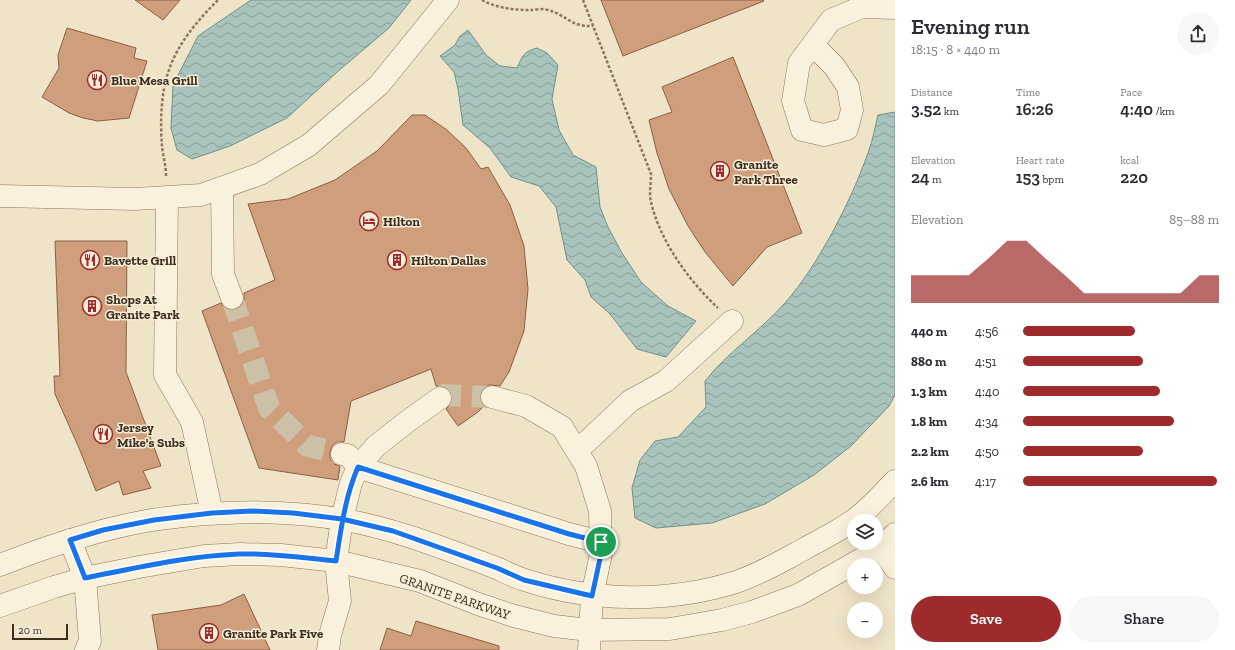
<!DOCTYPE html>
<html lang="en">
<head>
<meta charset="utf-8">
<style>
	:root { --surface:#fff; --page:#f7f7f7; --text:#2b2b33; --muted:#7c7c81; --accent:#9e2a2b }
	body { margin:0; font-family:"Zilla Slab",serif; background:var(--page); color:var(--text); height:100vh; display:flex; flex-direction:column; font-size:15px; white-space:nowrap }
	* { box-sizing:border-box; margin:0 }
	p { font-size:13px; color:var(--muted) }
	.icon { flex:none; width:22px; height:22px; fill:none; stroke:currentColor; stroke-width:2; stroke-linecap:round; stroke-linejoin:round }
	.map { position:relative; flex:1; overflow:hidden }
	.sheet { display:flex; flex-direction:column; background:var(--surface); width:340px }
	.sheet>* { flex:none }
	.tools { position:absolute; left:847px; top:514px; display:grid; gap:8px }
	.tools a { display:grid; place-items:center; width:36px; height:36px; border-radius:50%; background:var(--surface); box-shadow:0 4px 16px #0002; font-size:20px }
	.scale { position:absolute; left:12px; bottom:10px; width:56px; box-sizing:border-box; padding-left:4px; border:2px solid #3d2e20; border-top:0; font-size:11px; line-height:14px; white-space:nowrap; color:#3d2e20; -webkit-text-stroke:3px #f7eed8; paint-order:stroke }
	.pin { position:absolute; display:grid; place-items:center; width:34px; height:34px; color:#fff; margin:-17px; border:2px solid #fff; border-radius:50%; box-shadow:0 1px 4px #0007 }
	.round { display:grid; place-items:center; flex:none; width:42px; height:42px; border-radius:21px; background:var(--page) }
	.overview { display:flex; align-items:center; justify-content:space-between; height:68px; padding:0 16px }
	h1 { font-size:22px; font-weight:600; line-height:30px }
	.metrics { display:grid; grid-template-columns:repeat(3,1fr); gap:6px; height:68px; padding:4px 16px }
	.metrics div { display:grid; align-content:center }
	.metrics b { font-size:17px; font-weight:600 }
	.metrics small { font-size:11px; font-weight:400 }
	.metrics p { font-size:11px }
	.chart { height:112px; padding:8px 16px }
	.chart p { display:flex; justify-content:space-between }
	.chart svg { width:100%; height:72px; margin-top:4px; fill:var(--accent); opacity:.7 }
	.button { display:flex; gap:8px; margin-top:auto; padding:8px 16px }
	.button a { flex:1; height:46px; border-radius:24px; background:var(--accent); color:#fff; font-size:16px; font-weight:600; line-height:46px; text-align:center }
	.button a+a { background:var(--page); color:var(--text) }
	ul { padding:0 16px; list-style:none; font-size:13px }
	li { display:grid; grid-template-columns:64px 48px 1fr; align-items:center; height:30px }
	li i { height:10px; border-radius:5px; background:var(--accent) }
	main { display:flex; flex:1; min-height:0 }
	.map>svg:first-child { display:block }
	.water { fill:url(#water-waves); stroke:#6f938a }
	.building { fill:#cf9f7d; stroke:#8d5f41 }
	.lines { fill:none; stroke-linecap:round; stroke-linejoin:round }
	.minor-tunnel { stroke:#ccc0a6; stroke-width:22; stroke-dasharray:22 11; stroke-linecap:butt }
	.minor-casing { stroke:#8d765c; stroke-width:23 }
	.path { stroke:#8d765c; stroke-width:2.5; stroke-dasharray:3 2; stroke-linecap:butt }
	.minor { stroke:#faf1dc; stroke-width:22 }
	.route-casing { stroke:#fff; stroke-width:8 }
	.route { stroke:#1a73e8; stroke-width:5 }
	.labels { text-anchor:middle; stroke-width:3; stroke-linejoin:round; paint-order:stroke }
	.poi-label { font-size:13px; font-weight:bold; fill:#3d2e20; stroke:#f7eed8; text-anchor:start }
	.street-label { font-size:13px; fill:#3d2e20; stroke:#f7eed8 }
</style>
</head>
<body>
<main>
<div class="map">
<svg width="895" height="650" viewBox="0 0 895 650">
	<defs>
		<pattern id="water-waves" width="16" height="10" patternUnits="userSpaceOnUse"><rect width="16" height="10" fill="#a9c4bc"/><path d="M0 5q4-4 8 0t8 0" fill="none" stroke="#8ba098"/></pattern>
	</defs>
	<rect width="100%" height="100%" fill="#f0e4c8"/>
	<g class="water">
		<polygon points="251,0 411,0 389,28 336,73 287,118 230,146 192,159 177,150 171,128 173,85 198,36"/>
		<path d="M468,30L486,55L500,66L517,68C523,55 523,52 537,48L547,53L558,65L552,99L559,130L573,155L596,167L600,207L608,227L622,253L641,282L668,306L696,321L666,357L637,349L610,314L591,297L585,280L567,260L556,207L539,186L511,177L490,148L463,125L458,89L454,72L440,56L455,45L460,36Z"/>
		<path d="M895,112V395L889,406L851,446L814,475L765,504L712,523L656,528L635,518L632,488L640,460L655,441L678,437L706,407L705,381C728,352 760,331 785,303C819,264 851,201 868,153C873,140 875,127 878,115Z"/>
	</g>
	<g class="building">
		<polygon points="135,0 180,0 163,20"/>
		<polygon points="601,0 763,0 764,1 623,56"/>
		<polygon points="67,28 136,48 134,58 147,61 129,118 98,121 83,118 69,113 42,97 59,68 58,55"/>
		<polygon points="733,57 802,233 767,247 733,286 705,252 688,226 669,189 657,153 649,120 672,112 662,87"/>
		<polygon points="412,115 425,115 447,130 466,148 481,169 488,167 510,205 524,246 528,289 524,331 509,372 500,386 489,385 483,388 480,393 480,400 484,406 478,412 458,426 446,409 452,403 452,397 450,391 445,386 436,386 431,369 351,401 344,442 337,442 332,446 330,452 330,459 334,464 340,466 338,480 259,468 202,311 221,303 224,307 230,310 237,310 241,306 244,300 244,293 275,280 248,204 288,199 335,180 377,151"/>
		<polygon points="55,241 127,241 126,372 161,466 143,471 151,488 123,495 119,481 96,491 79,448 55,394 54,376 60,376"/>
		<polygon points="244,594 270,650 158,650 152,615 221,605"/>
		<polygon points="416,621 499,646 499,650 380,650 387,628 411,636"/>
	</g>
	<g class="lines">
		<g class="minor-tunnel">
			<polyline points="232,298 269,408 308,446 342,454"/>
			<polyline points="440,398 444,395 492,397"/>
		</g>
		<g class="minor-casing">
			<g id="minor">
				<polyline points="813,45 834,66 848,87 852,110 847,129 824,135 802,130 793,101 799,63 831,20 862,7 895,8"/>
				<polyline points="222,188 223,274 232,298"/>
				<polyline points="0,196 135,199 201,195 260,174 309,145 379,85 448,0"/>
				<polyline points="167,198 165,375 192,422 212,513"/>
				<polyline points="492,397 526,406 562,427 586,466 600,511 601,554 592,596 589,650"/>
				<polyline points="577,451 630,401 666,381 732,321"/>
				<polyline points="342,454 348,455 358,467 569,534 601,542"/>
				<polyline points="70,540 85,578 90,641 86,650"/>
				<polyline points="876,541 895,568"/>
				<path d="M0,565C46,547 93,531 141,522C155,519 169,518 183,516C238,511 290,510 345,520C396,529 445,549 494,567C504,571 514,577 525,580C592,602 669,603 736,582C760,574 782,561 804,549C822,539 841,530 858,517C871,507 883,493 895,481"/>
				<polyline points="0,606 54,587 85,578 139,567 204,556 240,554 281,555 336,561 420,581 478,604 514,616 554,626 589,630 670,629 722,620 752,612 798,595 881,548 895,534"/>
				<polyline points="328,650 330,635 340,601 336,561 342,519 351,483 358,467 376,446 408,421 440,398"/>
			</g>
		</g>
		<g class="path">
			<path d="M482,0C496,8 514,10 530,10C535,10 542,8 548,10C567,15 570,27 593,26"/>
			<path d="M583,0L651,174C651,183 649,194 651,202C660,241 689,281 718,308"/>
			<path d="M166,176C166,166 163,156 162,146C160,123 161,91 169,70C178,43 198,20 218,0"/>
		</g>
		<use href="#minor" class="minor"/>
	</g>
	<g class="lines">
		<g class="route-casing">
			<path id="route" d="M601,542L569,534L358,467C345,497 341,529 336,561C304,558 271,553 239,554C187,556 135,568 85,578L70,540L103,530L154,520L212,513L252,511L293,513L342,519L393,531L497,568L524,580L592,596L601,554V542"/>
		</g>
		<use href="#route" class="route"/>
	</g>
	<defs>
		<g id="restaurant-ring" transform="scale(1)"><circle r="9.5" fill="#f7eed8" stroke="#9e2a2b" stroke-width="1.5"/><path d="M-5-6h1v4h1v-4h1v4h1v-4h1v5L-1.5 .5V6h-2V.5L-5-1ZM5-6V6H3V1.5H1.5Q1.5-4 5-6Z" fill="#9e2a2b"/></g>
		<g id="building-ring" transform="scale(1)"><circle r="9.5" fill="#f7eed8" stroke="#9e2a2b" stroke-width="1.5"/><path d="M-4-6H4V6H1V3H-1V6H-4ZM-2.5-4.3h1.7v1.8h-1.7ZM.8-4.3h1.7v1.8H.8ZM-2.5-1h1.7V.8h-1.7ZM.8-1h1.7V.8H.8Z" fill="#9e2a2b"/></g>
		<g id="hotel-ring" transform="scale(1)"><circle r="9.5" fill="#f7eed8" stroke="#9e2a2b" stroke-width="1.5"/><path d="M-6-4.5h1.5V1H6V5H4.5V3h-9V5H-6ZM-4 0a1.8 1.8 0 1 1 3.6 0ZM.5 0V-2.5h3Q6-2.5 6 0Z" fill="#9e2a2b"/></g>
	</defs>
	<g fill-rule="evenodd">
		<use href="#restaurant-ring" x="97" y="80"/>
		<use href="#building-ring" x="720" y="171"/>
		<use href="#hotel-ring" x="369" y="221"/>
		<use href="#restaurant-ring" x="90" y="260"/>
		<use href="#building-ring" x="397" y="260"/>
		<use href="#building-ring" x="92" y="306"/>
		<use href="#restaurant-ring" x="103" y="434"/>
		<use href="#building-ring" x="209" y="633"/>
	</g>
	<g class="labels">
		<g class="poi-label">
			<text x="111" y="85">Blue Mesa Grill</text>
			<text x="734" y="169">Granite<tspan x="734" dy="15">Park Three</tspan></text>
			<text x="383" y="226">Hilton</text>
			<text x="104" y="265">Bavette Grill</text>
			<text x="411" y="265">Hilton Dallas</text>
			<text x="106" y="304">Shops At<tspan x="106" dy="15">Granite Park</tspan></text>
			<text x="117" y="432">Jersey<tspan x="117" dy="15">Mike's Subs</tspan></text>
			<text x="223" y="638">Granite Park Five</text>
		</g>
		<g class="street-label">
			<text transform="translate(455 596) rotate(19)" y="5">GRANITE PARKWAY</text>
		</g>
	</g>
</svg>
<div class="tools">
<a><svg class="icon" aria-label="layers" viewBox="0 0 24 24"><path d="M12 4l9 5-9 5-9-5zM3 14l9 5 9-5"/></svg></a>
<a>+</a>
<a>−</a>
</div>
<div class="scale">20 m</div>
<div class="pin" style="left:601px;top:542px;background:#1e9e55"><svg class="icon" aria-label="arrive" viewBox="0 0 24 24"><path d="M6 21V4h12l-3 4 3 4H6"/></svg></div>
</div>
<section class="sheet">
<div class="overview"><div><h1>Evening run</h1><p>18:15 · 8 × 440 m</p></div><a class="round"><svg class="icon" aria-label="share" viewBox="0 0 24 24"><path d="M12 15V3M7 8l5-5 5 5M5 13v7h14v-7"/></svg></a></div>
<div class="metrics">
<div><p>Distance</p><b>3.52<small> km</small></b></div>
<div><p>Time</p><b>16:26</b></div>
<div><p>Pace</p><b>4:40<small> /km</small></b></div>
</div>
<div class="metrics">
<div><p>Elevation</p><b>24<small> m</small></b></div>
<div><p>Heart rate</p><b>153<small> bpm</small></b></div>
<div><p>kcal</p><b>220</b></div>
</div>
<div class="chart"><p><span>Elevation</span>85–88 m</p>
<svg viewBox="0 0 160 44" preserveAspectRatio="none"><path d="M0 44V27L10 27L20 27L30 27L40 17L50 6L60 6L70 17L80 27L90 38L100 38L110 38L120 38L130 38L140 38L150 27L160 27V44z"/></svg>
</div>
<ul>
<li><b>440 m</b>4:56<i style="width:57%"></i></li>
<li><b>880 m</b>4:51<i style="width:61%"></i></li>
<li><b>1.3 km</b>4:40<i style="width:70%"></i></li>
<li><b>1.8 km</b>4:34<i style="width:77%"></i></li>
<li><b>2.2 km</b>4:50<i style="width:61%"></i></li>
<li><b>2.6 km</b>4:17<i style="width:99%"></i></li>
</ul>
<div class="button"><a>Save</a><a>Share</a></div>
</section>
</main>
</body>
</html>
